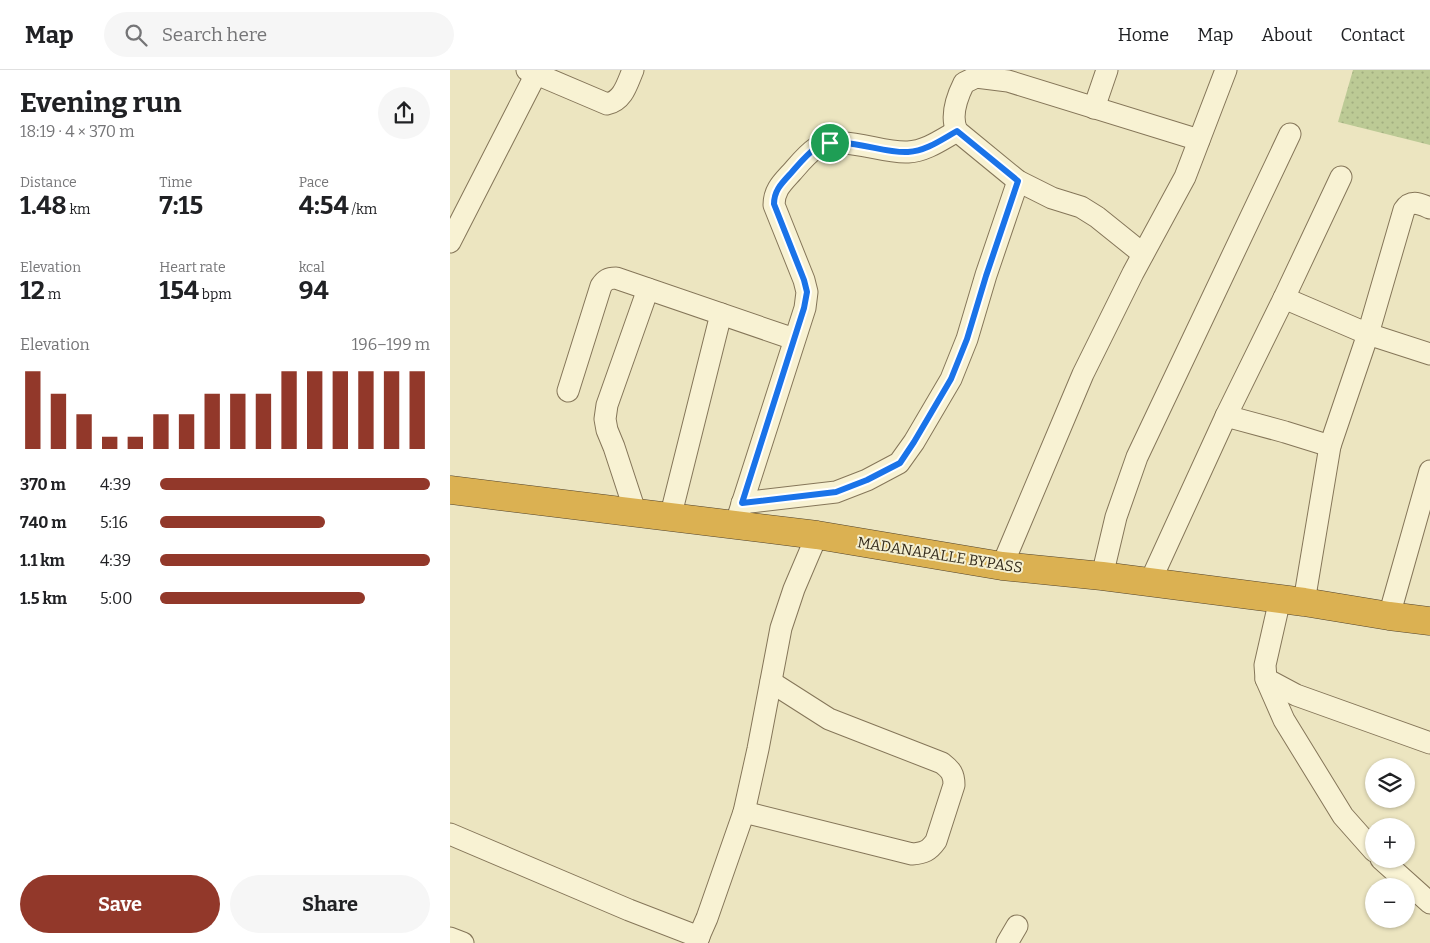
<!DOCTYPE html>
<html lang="en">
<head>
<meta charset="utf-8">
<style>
	:root { --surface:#fff; --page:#f6f6f6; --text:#202124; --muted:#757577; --line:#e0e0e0; --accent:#92382a }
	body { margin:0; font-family:Bitter,serif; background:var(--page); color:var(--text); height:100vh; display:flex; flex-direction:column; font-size:19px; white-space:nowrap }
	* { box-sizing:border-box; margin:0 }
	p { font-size:16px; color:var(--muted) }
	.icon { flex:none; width:28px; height:28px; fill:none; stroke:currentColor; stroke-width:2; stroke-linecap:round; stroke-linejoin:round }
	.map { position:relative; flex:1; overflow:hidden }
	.panel { display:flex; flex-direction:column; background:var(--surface); width:450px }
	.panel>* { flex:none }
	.buttons { position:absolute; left:915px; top:688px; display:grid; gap:10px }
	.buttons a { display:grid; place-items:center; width:50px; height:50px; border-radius:50%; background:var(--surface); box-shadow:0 1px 4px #0004; font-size:25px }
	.pin { position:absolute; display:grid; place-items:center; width:42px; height:42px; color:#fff; margin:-21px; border:2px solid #fff; border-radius:50%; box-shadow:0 1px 5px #0007 }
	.round { display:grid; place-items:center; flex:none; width:52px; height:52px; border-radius:26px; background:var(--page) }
	.overview { display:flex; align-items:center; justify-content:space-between; height:85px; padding:0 20px }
	h1 { font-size:28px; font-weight:700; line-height:38px }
	.stats { display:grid; grid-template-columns:repeat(3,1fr); gap:8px; height:85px; padding:5px 20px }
	.stats div { display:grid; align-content:center }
	.stats b { font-size:25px; font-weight:700 }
	.stats small { font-size:14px; font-weight:400 }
	.stats p { font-size:14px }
	.chart { height:140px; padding:10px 20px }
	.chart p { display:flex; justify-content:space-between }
	.chart svg { width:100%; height:90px; margin-top:5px; stroke:var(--accent); stroke-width:6 }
	.primary-button { display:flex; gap:10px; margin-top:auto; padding:10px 20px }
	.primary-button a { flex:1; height:58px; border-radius:30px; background:var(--accent); color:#fff; font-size:20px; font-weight:700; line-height:58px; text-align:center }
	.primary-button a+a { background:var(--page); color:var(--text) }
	ul { padding:0 20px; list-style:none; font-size:16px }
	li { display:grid; grid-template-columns:80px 60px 1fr; align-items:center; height:38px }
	li i { height:12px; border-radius:6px; background:var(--accent) }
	header { display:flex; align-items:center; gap:30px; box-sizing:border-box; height:70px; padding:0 25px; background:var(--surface); border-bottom:1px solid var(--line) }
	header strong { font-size:24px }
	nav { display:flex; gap:28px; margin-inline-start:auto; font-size:18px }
	.search { width:350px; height:45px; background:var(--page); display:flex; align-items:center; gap:12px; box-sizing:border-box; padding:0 18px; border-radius:28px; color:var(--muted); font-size:19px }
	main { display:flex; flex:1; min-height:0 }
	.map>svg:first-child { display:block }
	.grass { fill:url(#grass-dots) }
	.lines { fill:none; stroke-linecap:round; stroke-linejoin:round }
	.street-casing { stroke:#857659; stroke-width:23 }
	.highway-casing { stroke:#53442d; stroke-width:29 }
	.street { stroke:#f8f2d3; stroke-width:21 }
	.highway { stroke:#dbb152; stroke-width:28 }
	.route-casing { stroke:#fff; stroke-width:10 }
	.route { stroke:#1a73e8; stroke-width:6 }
	.labels { text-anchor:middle; stroke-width:4; stroke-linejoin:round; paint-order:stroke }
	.street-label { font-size:15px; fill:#352c1d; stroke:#f4efd0 }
</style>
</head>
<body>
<header>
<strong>Map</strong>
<div class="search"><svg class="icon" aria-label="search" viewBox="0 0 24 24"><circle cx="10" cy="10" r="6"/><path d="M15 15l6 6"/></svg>Search here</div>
<nav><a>Home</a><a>Map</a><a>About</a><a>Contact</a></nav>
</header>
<main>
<section class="panel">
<div class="overview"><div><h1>Evening run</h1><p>18:19 · 4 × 370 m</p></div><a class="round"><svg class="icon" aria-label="share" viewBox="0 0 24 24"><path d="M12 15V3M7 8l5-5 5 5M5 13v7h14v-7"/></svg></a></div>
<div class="stats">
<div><p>Distance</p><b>1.48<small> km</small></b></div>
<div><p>Time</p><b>7:15</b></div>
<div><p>Pace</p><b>4:54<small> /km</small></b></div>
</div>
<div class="stats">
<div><p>Elevation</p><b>12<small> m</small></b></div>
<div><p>Heart rate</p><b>154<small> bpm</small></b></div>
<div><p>kcal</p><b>94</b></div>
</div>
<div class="chart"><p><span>Elevation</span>196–199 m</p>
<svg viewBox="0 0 160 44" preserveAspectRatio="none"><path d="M5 44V6M15 44V17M25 44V27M35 44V38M45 44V38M55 44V27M65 44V27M75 44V17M85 44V17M95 44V17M105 44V6M115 44V6M125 44V6M135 44V6M145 44V6M155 44V6"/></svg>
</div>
<ul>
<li><b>370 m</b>4:39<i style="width:100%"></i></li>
<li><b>740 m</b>5:16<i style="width:61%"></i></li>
<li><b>1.1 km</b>4:39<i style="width:100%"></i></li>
<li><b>1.5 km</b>5:00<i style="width:76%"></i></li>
</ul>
<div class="primary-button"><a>Save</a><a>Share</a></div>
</section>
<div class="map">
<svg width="980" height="873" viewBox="0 0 980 873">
	<defs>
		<pattern id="grass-dots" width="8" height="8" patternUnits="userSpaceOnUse" patternTransform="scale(1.25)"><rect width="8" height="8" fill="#bcca95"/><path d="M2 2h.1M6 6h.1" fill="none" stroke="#a2ae80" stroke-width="1.8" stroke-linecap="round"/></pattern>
	</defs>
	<rect width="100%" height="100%" fill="#ece5c0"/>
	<polygon class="grass" points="903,0 980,0 980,75 888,52"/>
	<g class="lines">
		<g class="street-casing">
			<g id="street">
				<path d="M77,0L157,34C173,31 177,14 183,0"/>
				<polyline points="644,38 657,0"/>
				<polyline points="0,172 88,0"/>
				<path d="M693,184L647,147L631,137L602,128L568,111L507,61C500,46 507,27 514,13L526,7L558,11L749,70"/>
				<polyline points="834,228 918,264 980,284"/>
				<path d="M118,321L151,216C155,210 158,208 166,208L344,269"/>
				<polyline points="776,346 835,362 880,376"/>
				<polyline points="292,433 386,422 417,410 449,393 464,372 501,309 517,269 536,205 568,111"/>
				<polyline points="186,444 164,377 157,360 155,349 157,335 198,219"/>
				<polyline points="220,448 271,244"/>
				<path d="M285,456L355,238L357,222L354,210L324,135C324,120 332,113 342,102C349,94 357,84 366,78C389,63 432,84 458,82C476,81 491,70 507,61"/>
				<polyline points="552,496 633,304 683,203 735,107 776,0"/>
				<polyline points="652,506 666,447 687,387 840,64"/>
				<polyline points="700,512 776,346 834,228 891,107"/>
				<polyline points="830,529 815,595 816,609 834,650 893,746 924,781"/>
				<path d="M854,532L880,376L918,264L954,140C961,129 970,134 980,138"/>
				<polyline points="939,546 980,401"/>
				<polyline points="816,609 846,625 980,673"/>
				<path d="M294,742L462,784C474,783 479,781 486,771L504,715C504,704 501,700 492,693L379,649L321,612"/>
				<polyline points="0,764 179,840 249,867"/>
				<polyline points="931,789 980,833"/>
				<polyline points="0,868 13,873"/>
				<polyline points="246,873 257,848 294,742 308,679 331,558 344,519 367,465"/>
				<polyline points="557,873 567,856"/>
			</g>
		</g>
		<g class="highway-casing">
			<polyline id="highway" points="0,420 367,465 552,496 652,506 854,532 939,546 980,551"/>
		</g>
		<use href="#street" class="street"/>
		<use href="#highway" class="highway"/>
	</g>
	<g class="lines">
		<g class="route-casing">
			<path id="route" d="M507,61L568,111L536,206L517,269L501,309L464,372L450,393L417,410L386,422L292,433L354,238L357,222L354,210L324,134C324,120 332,113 342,102C349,94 357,84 366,78C389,63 432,84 458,82C476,81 491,70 507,61Z"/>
		</g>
		<use href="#route" class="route"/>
	</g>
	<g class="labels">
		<g class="street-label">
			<text transform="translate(490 485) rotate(9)" y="5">MADANAPALLE BYPASS</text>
		</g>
	</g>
</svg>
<div class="buttons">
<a><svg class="icon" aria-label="layers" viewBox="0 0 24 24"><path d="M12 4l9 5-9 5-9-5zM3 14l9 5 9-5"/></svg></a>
<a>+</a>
<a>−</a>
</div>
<div class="pin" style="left:380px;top:73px;background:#1e9e55"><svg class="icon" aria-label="arrive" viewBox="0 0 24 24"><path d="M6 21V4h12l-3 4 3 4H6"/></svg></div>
</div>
</main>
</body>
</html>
